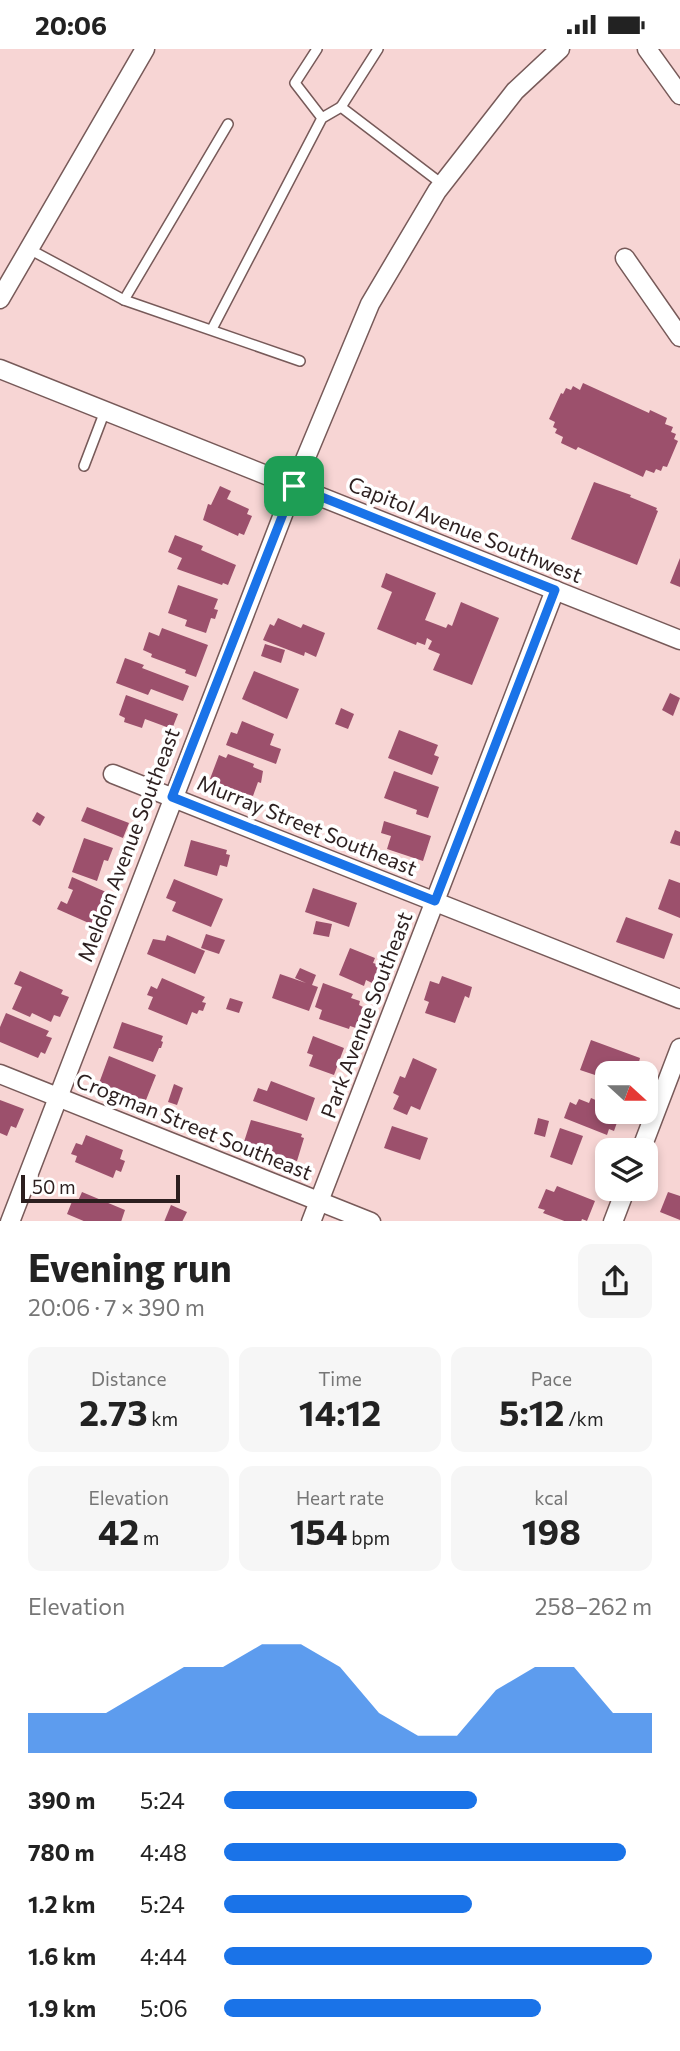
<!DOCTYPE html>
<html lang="en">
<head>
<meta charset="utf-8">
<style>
	:root { --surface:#fff; --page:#f6f6f6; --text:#222; --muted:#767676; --accent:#1a73e8 }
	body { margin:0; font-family:Commissioner,sans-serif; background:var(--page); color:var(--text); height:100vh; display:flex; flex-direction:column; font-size:26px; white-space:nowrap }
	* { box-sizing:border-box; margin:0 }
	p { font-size:23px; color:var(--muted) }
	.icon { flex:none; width:38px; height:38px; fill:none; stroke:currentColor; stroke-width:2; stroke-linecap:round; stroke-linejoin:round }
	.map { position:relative; height:1172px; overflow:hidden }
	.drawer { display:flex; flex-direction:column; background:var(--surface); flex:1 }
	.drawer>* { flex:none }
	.needle { width:46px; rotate:111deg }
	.fabs { position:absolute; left:595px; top:1012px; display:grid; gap:14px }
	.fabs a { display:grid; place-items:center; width:63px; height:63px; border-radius:14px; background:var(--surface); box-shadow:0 4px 10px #0003; font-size:35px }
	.scale { position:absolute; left:21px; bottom:18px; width:159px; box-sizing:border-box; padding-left:7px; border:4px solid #2c1f1f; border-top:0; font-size:19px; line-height:24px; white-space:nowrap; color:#2c1f1f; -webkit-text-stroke:5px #fff; paint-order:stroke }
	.pin { position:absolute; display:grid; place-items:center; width:60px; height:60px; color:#fff; margin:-30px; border-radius:14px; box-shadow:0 4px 10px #0006 }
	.round { display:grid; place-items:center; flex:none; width:74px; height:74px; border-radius:14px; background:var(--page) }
	.overview { display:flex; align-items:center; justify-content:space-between; height:119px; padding:0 28px }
	h1 { font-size:38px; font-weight:700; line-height:52px }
	.figures { display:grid; grid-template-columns:repeat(3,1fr); gap:10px; height:119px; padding:7px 28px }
	.figures div { display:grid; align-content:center; border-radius:14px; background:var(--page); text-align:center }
	.figures b { font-size:35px; font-weight:700 }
	.figures small { font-size:19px; font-weight:400 }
	.figures p { font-size:19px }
	.chart { height:196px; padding:14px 28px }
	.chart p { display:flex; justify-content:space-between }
	.chart svg { width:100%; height:126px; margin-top:7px; fill:var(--accent); opacity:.7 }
	ul { padding:0 28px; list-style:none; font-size:23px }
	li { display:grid; grid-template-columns:112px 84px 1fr; align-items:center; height:52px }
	li i { height:18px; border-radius:9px; background:var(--accent) }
	.status { display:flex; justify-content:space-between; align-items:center; height:49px; padding:0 35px; background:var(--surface); direction:ltr }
	.status svg { height:19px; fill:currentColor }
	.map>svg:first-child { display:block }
	.building { fill:#9c506c }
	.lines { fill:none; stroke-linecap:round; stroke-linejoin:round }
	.lane-casing { stroke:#775a59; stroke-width:12 }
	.street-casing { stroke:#775a59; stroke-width:21 }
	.lane { stroke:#fff; stroke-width:9 }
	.street { stroke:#fff; stroke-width:18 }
	.route-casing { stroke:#fff; stroke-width:14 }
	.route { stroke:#1a73e8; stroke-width:9 }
	.labels { text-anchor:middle; stroke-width:7; stroke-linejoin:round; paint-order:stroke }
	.street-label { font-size:21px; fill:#2c1f1f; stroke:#fff }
</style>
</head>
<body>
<div class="status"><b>20:06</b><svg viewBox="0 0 49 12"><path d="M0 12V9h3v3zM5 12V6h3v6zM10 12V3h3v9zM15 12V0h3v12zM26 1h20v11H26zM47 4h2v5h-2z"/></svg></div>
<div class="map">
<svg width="680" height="1173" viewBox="0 0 680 1173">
	<rect width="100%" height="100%" fill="#f7d5d4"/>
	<g class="building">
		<polygon points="583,334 649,364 650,361 667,369 665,375 673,378 671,383 676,385 674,390 678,392 667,418 663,417 661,422 656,420 654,424 646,421 643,428 578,398 576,401 561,394 563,388 555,384 557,380 553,378 555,373 549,370 561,344 563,345 566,339 571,341 573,337 580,341"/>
		<polygon points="594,433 631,446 630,448 657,459 656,461 658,462 637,516 571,490"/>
		<polygon points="220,437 231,442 227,450 249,460 247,465 252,467 244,486 239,484 238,487 203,471 208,455 211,456"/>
		<polygon points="175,486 203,497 201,501 236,516 228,536 223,534 222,536 177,520 182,509 168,503"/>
		<polygon points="680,509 680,538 670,534"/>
		<polygon points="386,524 436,544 425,571 446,579 448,575 452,577 461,553 499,569 472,636 433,621 440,605 428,600 432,592 427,589 425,596 417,593 416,596 377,580 392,543 381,538"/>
		<polygon points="178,536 218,550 214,560 218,561 215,570 211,569 206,584 185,577 187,571 168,564"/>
		<polygon points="278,569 301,579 303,575 325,584 316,608 305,603 304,607 263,591 270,575 274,577"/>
		<polygon points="162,579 208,596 196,628 185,624 186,621 151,608 152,605 143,601 149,583 159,587"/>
		<polygon points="265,595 285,601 281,614 261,607"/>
		<polygon points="125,609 144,616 142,619 189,637 183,652 151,640 148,646 116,634"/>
		<polygon points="254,622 299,640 287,670 242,650"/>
		<polygon points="670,644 680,649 673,667 662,661"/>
		<polygon points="126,646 178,665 172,680 145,670 142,679 124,673 125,669 119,666"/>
		<polygon points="341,659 354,665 348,680 335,675"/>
		<polygon points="242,672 274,685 270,696 281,700 276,715 226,696 231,683 237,685"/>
		<polygon points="399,681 438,696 434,706 439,708 432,726 388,709"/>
		<polygon points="228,705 254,715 253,718 263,722 261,734 258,733 253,747 244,744 243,748 216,737 218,732 210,730 219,706 226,709"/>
		<polygon points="394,722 439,738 428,769 416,765 417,761 384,749"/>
		<polygon points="87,758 129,774 123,789 81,772"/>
		<polygon points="37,763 45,768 40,777 32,772"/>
		<polygon points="384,772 431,787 423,812 387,800 391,787 381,784"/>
		<polygon points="675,781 680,783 680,797 670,794"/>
		<polygon points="84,789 113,799 108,812 104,811 97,832 72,823"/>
		<polygon points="191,791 227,801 226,805 230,806 227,818 220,816 217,827 184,817"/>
		<polygon points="72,828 106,843 104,847 109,849 102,867 96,864 91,875 57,860 61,852 67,855 73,841 68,839"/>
		<polygon points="174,830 223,850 211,878 172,862 176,853 166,849"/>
		<polygon points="669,830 680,834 680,869 658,860"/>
		<polygon points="313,839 357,854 349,878 305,863"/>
		<polygon points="626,868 673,885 664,910 616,893"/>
		<polygon points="316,872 332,875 329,888 313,885"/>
		<polygon points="206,885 225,891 219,905 201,899"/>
		<polygon points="167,886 205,902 195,925 147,905 153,890 165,892"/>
		<polygon points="350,899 375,909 373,914 380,916 372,934 366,931 364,937 339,926"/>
		<polygon points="300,919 316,926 312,936 318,938 309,962 272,949 280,925 306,934 295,929"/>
		<polygon points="20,922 63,941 61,945 69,948 60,968 54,966 51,973 32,964 30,968 12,960 22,938 14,935"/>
		<polygon points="442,927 472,938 469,949 465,947 455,974 425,964 429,953 424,951 430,932 439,935"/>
		<polygon points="162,929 205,948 202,953 206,954 203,962 199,961 197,965 192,963 187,976 148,960 153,948 147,946 151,937 157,940"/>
		<polygon points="323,934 353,945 351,949 360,952 359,956 363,958 356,979 350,977 349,980 319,970 322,961 315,958"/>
		<polygon points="230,949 243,953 239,964 226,960"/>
		<polygon points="6,964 49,982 46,987 52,989 45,1005 41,1003 38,1009 0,993 0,978"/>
		<polygon points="122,973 163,987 161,992 163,993 161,999 159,999 153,1013 113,999"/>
		<polygon points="313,987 344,999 334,1026 309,1017 313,1006 307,1004"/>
		<polygon points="591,991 640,1009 639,1013 646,1016 643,1024 607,1024 607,1030 580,1021"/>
		<polygon points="109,1007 156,1026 144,1056 122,1047 121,1049 113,1046 114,1043 98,1037"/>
		<polygon points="413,1009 437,1020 420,1061 411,1057 407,1066 393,1060 399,1047 393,1044 400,1027 405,1029"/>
		<polygon points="271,1032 315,1049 307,1072 253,1052 258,1039 267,1042"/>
		<polygon points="174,1035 183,1039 177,1056 168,1053"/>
		<polygon points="591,1049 607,1056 607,1062 620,1065 614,1082 609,1080 607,1086 564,1069 570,1053 576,1056 579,1050 589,1054"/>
		<polygon points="0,1051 24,1060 16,1079 11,1077 7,1087 0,1084"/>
		<polygon points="538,1069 549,1072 545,1088 534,1085"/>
		<polygon points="251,1071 302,1085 301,1088 304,1089 297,1112 243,1096"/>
		<polygon points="392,1077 428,1089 420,1111 384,1099"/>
		<polygon points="560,1079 583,1087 572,1116 550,1108"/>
		<polygon points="86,1086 123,1101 120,1110 125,1112 121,1123 116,1121 113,1129 75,1113 77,1107 71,1105 76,1094 82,1096"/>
		<polygon points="557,1137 595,1152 587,1172 582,1170 581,1173 567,1173 543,1164 545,1161 538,1159 546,1140 554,1143"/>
		<polygon points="82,1143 125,1161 121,1173 86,1173 67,1165 73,1150 78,1152"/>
		<polygon points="668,1143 680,1147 680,1171 660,1163"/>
		<polygon points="171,1156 187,1163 182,1173 164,1173"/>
	</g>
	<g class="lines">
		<g class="lane-casing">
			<g id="lane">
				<polyline points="317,0 295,34 322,69"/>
				<polyline points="378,0 341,58 442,135"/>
				<polyline points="29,200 124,251 300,312"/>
				<polyline points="124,251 228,75"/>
				<polyline points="212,280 322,69 341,58"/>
				<polyline points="84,417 105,362"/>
			</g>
		</g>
		<g class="street-casing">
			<g id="street">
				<polyline points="647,0 680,46"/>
				<polyline points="625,209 680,288"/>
				<polyline points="0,250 145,0"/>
				<polyline points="0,320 680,591"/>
				<polyline points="113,725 680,950"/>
				<polyline points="0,1025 371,1173"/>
				<polyline points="641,1101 680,999"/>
				<polyline points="10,1173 294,437 370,255 437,142 515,42 560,0"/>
				<polyline points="311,1173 555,541"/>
				<polyline points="613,1173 626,1139"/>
			</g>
		</g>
		<use href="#lane" class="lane"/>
		<use href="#street" class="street"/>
	</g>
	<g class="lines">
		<g class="route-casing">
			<polygon id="route" points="294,437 555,541 435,852 172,748"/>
		</g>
		<use href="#route" class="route"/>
	</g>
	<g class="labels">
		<g class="street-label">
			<text transform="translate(465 481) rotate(22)" y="7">Capitol Avenue Southwest</text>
			<text transform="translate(307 777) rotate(22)" y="7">Murray Street Southeast</text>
			<text transform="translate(129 796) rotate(-69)" y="7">Meldon Avenue Southeast</text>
			<text transform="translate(367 966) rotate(-69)" y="7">Park Avenue Southeast</text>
			<text transform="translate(194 1078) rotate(22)" y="7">Crogman Street Southeast</text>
		</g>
	</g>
</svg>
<div class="fabs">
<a><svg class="needle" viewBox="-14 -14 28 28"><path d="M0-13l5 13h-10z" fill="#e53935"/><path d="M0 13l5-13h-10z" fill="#767676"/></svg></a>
<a><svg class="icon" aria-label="layers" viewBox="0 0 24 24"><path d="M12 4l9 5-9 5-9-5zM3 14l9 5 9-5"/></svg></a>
</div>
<div class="scale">50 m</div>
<div class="pin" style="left:294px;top:437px;background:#1e9e55"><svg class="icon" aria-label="arrive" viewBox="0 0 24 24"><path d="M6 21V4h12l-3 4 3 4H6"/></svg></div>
</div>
<section class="drawer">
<div class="overview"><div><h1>Evening run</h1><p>20:06 · 7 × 390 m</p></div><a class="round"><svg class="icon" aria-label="share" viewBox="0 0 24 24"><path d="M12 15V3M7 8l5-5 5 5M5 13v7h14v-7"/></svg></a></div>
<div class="figures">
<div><p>Distance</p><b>2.73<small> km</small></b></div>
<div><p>Time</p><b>14:12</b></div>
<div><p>Pace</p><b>5:12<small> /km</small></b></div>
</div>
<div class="figures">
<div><p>Elevation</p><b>42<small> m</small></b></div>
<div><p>Heart rate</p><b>154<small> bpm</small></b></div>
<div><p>kcal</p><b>198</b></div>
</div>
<div class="chart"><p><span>Elevation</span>258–262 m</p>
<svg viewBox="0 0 160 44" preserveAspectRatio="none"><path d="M0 44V30L10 30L20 30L30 22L40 14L50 14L60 6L70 6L80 14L90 30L100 38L110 38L120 22L130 14L140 14L150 30L160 30V44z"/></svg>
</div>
<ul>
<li><b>390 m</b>5:24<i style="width:59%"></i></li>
<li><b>780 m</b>4:48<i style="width:94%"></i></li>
<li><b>1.2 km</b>5:24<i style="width:58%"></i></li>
<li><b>1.6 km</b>4:44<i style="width:100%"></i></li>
<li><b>1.9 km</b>5:06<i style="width:74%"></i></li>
</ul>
</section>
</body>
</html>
